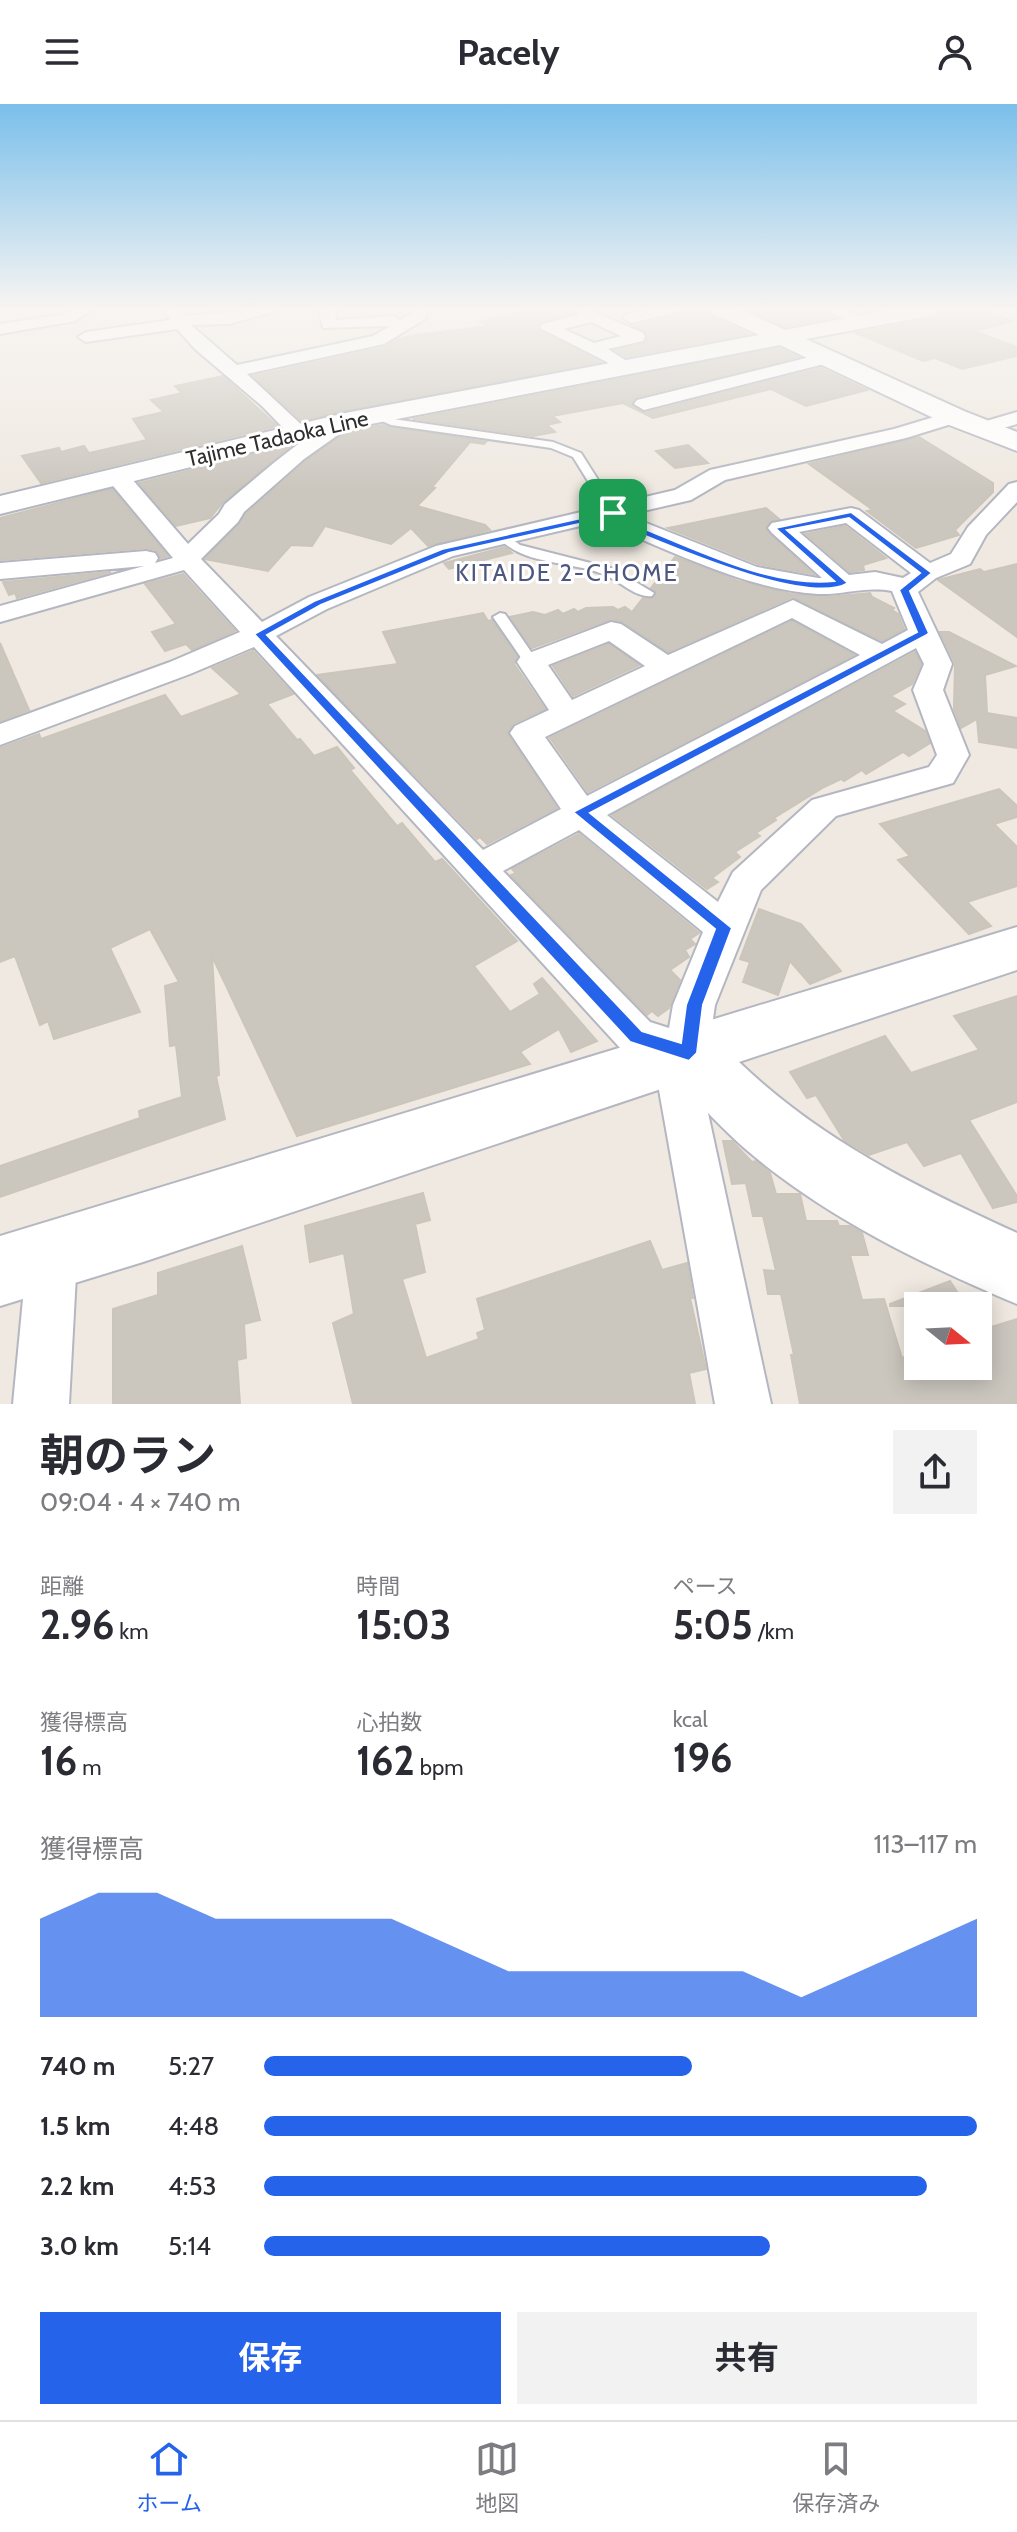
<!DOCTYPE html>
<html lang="ja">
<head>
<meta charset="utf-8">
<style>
	:root { --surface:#fff; --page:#f2f2f3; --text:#2b2b33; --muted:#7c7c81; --line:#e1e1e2; --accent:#2563eb }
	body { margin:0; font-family:Cabin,"Noto Sans JP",sans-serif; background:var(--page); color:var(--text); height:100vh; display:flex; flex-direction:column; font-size:30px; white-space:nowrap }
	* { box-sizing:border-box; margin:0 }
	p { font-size:26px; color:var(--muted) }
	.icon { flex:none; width:44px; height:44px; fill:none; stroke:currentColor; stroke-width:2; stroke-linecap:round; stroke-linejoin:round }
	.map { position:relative; height:1300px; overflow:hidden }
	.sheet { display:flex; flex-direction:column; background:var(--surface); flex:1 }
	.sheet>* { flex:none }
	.needle { width:52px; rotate:108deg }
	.buttons { position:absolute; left:904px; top:1188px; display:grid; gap:16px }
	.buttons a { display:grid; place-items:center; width:88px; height:88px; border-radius:0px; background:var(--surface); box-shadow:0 4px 20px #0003; font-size:40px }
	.pin { position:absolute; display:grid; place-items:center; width:68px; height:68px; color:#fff; margin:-34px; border-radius:16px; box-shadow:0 4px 12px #0006 }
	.round { display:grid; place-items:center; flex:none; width:84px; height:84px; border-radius:0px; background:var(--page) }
	.headline { display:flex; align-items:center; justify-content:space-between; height:136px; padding:0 40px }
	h1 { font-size:44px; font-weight:700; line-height:60px }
	.figures { display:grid; grid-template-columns:repeat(3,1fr); gap:12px; height:136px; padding:8px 40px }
	.figures div { display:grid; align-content:center }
	.figures b { font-size:40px; font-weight:700 }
	.figures small { font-size:22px; font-weight:400 }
	.figures p { font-size:22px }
	.chart { height:224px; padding:16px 40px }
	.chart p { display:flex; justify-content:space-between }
	.chart svg { width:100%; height:144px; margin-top:8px; fill:var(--accent); opacity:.7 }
	.cta { display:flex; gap:16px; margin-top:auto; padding:16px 40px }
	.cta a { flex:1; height:92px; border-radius:0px; background:var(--accent); color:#fff; font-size:32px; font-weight:700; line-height:92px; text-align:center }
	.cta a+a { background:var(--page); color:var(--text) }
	ul { padding:0 40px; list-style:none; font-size:26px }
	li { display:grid; grid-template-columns:128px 96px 1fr; align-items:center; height:60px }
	li i { height:20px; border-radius:10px; background:var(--accent) }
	header { display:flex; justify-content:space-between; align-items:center; height:104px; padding:0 40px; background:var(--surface); font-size:36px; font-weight:700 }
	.tab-bar { display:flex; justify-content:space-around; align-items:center; height:112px; border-top:2px solid var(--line); background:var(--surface); font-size:22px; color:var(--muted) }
	.tab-bar a { display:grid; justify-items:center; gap:4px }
	.tab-bar .current { color:var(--accent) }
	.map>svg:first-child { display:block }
	.building { fill:#cbc7bf; stroke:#cbc5ba; stroke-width:2 }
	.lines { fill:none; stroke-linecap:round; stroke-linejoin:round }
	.lane-casing { stroke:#b4b7c1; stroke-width:4 }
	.street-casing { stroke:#b4b7c1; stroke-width:4 }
	.secondary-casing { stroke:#b4b7c1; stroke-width:4 }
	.lane { fill:#fff; fill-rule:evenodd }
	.street { fill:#fff; fill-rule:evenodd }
	.secondary { fill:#fff; fill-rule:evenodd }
	.route { fill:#2563eb; stroke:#fff; stroke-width:2; fill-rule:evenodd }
	.labels { text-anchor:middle; stroke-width:6; stroke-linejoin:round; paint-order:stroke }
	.far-street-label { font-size:22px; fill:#2e2e2e; stroke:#fff }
	.far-neighbourhood-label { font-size:24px; letter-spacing:2px; fill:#4d5680; stroke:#fff }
</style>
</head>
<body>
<header><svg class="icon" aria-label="menu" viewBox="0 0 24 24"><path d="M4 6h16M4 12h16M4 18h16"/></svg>Pacely<svg class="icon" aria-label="person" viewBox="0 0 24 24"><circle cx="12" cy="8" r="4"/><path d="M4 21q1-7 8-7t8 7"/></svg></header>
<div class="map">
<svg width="1017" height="1300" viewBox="0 0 1017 1300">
	<rect width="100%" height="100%" fill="#efe9e1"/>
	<g class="building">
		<polygon points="538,204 577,204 575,209 541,217 537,225 600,258 301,316 253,272 385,243 398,235 416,231 490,222 480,218"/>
		<polygon points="685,204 706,204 711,212 749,230 626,253 616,246 646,238 646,228 633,222 681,210"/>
		<polygon points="745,204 817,204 834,214 785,223"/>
		<polygon points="948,204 977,204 1013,217 974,227 1017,243 1017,252 962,265 935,254 923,257 856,229 935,214"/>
		<polygon points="780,244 798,253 636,293 631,301 645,309 821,264 867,286 806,302 771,285 653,314 623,299 552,312 560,318 547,321 555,328 533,332 413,315"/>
		<polygon points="223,272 277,322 41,379 22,352 59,344 61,348 84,342 89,349 147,336 133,315 164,308 151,296 182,289 175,282"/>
		<polygon points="383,321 486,338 484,340 470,338 432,383 435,384 417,402 485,421 490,426 428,442 411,424 391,440 325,422 312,442 291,441 268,467 205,455 246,410 306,357 348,327"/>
		<polygon points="919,333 993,379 993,388 955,426 959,431 916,444 867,407 873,406 809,360"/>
		<polygon points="292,341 223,398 210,414 176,422 139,379"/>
		<polygon points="688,341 708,359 675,364 656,347"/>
		<polygon points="112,385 168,452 161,454 156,446 146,444 0,456 0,414"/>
		<polygon points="766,404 779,415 770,417 766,426 813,470 758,460 668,424"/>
		<polygon points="845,422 886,454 863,461 864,466 850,468 806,430"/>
		<polygon points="505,443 512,449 449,465 444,459"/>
		<polygon points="675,453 738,477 791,490 827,493 870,489 872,493 894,504 892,506 898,510 904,525 882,537 792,493 668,548 623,518 612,515 532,544 510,513 533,508 545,511 558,506 563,510 574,505 578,508 586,504 613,503 618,506 625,503 632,508 643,494 654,494 657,488 651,484"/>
		<polygon points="1017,460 1017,533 938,476 980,465 984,468"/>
		<polygon points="111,468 17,494 15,489 9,491 3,478"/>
		<polygon points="183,470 235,527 192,546 186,540 165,547 152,528 176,520 145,480"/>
		<polygon points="483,509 488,517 492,516 517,553 514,560 545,605 514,619 507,629 557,704 487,740 480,733 477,735 317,571 398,560 383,528"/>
		<polygon points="792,517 854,551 588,688 550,634"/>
		<polygon points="940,528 949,528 1016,562 985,571 987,609 1017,614 1017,644 979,638 977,615 961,624 954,605 955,559"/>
		<polygon points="0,539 29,606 0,617"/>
		<polygon points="609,540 639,561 573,592 553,562"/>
		<polygon points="253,547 293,590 267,600 297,636 300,635 314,652 337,643 354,664 350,666 397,722 402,719 435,758 442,755 517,837 474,862 510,908 540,890 534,880 542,874 597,937 571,948 559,925 520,948 530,960 297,1032 212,852 219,971 216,972 225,1015 0,1093 0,1062 140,1014 139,1007 182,993 176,941 170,942 165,882 179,878 150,825 110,844 140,908 54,935 48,917 40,921 15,852 0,858 0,644 39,630 41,635 165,591 181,613 229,595 241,590 212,564"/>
		<polygon points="915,548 921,560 912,580 891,592 905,600 893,607 925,627 930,639 909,652 903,648 866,670 862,666 844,677 841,675 824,683 774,714 776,716 756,729 760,732 735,748 740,753 712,774 718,778 707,785 612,711"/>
		<polygon points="999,685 1017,702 1017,713 994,720 1017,743 1017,782 967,798 991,822 969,830 898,756 910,752 880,720"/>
		<polygon points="579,730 699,829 690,835 695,840 685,846 689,853 670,866 680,876 669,904 658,912 652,907 647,911 511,771 516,769 512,765"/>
		<polygon points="759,805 801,820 841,867 810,880 790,857 778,891 743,878 750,858 740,855"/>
		<polygon points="1017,892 1017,998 969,1016 1017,1092 1017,1098 993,1104 961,1049 924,1062 907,1038 869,1051 844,1036 816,991 807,994 790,968 885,932 911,969 979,946 954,912"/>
		<polygon points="723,1037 732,1037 752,1058 756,1057 770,1069 776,1090 800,1090 806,1117 837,1117 839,1122 850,1122 862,1129 868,1151 850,1151 862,1196 884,1195 902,1254 918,1248 918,1262 978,1262 978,1227 1017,1215 1017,1300 800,1300 791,1251 794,1251 781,1190 768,1190 764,1166 776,1167 763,1112 753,1112 746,1079 732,1080"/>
		<polygon points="423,1089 430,1116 415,1120 425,1168 402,1175 426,1254 479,1235 477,1229 485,1226 477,1195 650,1137 662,1166 687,1159 693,1194 690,1194 706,1265 689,1269 695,1300 353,1300 333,1219 354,1210 344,1149 310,1158 305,1122"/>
		<polygon points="242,1142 260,1216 244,1220 246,1254 237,1256 240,1300 113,1300 113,1205 158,1191 158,1169"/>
		<polygon points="950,1177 966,1202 890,1202 890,1200"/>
	</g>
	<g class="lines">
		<g class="lane-casing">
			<g id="lane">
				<polygon points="376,308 393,315 553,338 581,349 619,409 609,411 573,353 551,344 391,321 373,313 371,311"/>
				<path d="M504,429L520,441L614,465L654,489L652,492C636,494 621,478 607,472C573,456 524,463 498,433Z"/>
				<polygon points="500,509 505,510 536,555 538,558 536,561 526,561 493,513"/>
			</g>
		</g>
		<g class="street-casing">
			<g id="street">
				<polygon points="75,204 95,204 75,217 0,230 0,220 65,210"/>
				<polygon points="163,204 179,204 184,212 278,204 276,207 229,220 191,221 237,261 373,232 390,222 323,224 318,204 334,204 336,216 393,212 400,216 411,210 412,204 428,204 425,215 384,240 247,270 305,324 308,328 305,332 291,332 262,302 195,245 177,225 86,238 78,233 86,228 170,216"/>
				<path d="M585,204L643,229L645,233L643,237L608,245L633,261L636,265L633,269H621L607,258L540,224L542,220L578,211L579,206ZM591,218L621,232L594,239L564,225Z"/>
				<polygon points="653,204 682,204 680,207 631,219 623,214 625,211"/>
				<polygon points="820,204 843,204 872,218 864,223 858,221"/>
				<polygon points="826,249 835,254 832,258 644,306 634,300 637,296"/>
				<path d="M954,307L964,313L961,317L906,334L725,376L691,396L626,411L757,463L818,474H822L772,429L768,424L772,419L851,404L859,406L930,459L951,450L968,423L1009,380L1017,378V398L986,431L970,460L936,474L918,488L952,560L943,586L969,651L953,679L836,712L761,786L715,901L703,986L771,1300H715L659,986L663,959L621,945L254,543L190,570L0,641V620L170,558L240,528L184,466L0,518V502L144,462L0,475V459L146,447L155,449L158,454L155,459L173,454L109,377L106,372L109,367H125L188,440L219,410L225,400C246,383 329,307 352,313L355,317L352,321L304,355L244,408L238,418L201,455L262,518L309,493L436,442L675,386L710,366L894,325ZM606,416L611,423C675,448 748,486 818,490C843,491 866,482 892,487L908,526L882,540L793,496L668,551L621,520L611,518L521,552L517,558L549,606L515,622L510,629L561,705L483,746L276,532L327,505L453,452ZM846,419L911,469L903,474L875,468L849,471L799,428ZM792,514L860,551L587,692L545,633ZM609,537L645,562L572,596L548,561ZM916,544L924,560L913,586L937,651L929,663L812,696L733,768L718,798L607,711ZM579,726L703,828L673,901L669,924L650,918L503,767Z"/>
				<polygon points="1017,308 1017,320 983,330 973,324 976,320"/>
				<polygon points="52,1128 70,1135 77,1153 69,1300 13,1300 27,1153 34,1135"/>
			</g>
		</g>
		<g class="secondary-casing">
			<g id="secondary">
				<polygon points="709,204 738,204 785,226 899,204 945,204 934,211 806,235 964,307 1017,328 1017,347 944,319 780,241 345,325 0,410 0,392 345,309 759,231 712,209"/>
				<path d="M1017,823V866L739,958C820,1036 916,1083 1017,1129V1200C924,1161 827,1114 749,1048C724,1027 702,1002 679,979L143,1158L0,1202V1132Z"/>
			</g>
		</g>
		<use href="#lane" class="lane"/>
		<use href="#street" class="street"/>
		<use href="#secondary" class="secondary"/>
	</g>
	<linearGradient id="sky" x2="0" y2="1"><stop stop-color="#7abfeb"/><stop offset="0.53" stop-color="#f8f5f2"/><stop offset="1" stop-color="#f8f5f2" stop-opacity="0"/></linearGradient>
	<rect width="1017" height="386" fill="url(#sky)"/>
	<path class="route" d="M613,407L623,416C685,440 767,484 834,477L775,424L851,408L932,469L910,487L929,529L927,531L590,709L732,824L703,901L697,949L689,957L630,938L254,530L314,497L442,445ZM610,413L616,420C661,438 807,504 848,479L787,426L849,414L920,469L899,486L917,528L573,708L715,825L686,901L681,939L642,927L267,531L321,501L449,449Z"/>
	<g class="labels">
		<g class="far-street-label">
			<text transform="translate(277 334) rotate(-13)" y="8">Tajime Tadaoka Line</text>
		</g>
		<g class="far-neighbourhood-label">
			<text x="567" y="477">KITAIDE 2-CHOME</text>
		</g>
	</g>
</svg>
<div class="buttons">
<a><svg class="needle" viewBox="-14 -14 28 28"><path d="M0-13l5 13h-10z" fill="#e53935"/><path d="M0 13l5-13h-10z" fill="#7c7c81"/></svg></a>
</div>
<div class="pin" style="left:613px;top:409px;background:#1e9e55"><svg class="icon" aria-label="arrive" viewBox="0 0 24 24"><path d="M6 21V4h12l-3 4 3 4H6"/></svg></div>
</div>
<section class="sheet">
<div class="headline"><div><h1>朝のラン</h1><p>09:04 · 4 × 740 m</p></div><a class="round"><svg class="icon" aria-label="share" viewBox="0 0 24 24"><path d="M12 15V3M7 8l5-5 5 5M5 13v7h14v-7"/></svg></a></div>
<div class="figures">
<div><p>距離</p><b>2.96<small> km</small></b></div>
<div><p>時間</p><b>15:03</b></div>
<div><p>ペース</p><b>5:05<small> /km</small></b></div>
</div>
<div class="figures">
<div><p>獲得標高</p><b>16<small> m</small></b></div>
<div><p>心拍数</p><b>162<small> bpm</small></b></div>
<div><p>kcal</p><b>196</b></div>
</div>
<div class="chart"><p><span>獲得標高</span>113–117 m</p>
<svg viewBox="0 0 160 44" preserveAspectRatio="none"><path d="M0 44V14L10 6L20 6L30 14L40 14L50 14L60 14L70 22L80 30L90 30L100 30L110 30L120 30L130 38L140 30L150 22L160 14V44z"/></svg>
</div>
<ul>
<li><b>740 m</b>5:27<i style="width:60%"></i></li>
<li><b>1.5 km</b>4:48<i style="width:100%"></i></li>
<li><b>2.2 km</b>4:53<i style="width:93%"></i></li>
<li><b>3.0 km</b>5:14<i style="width:71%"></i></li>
</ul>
<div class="cta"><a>保存</a><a>共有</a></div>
</section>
<nav class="tab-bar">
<a class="current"><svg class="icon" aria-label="home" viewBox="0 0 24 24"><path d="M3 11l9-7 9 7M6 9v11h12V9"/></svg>ホーム</a>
<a><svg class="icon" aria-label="map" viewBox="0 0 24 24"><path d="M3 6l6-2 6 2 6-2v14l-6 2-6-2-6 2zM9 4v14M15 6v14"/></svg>地図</a>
<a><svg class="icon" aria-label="saved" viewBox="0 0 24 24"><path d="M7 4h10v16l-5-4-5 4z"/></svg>保存済み</a>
</nav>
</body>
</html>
